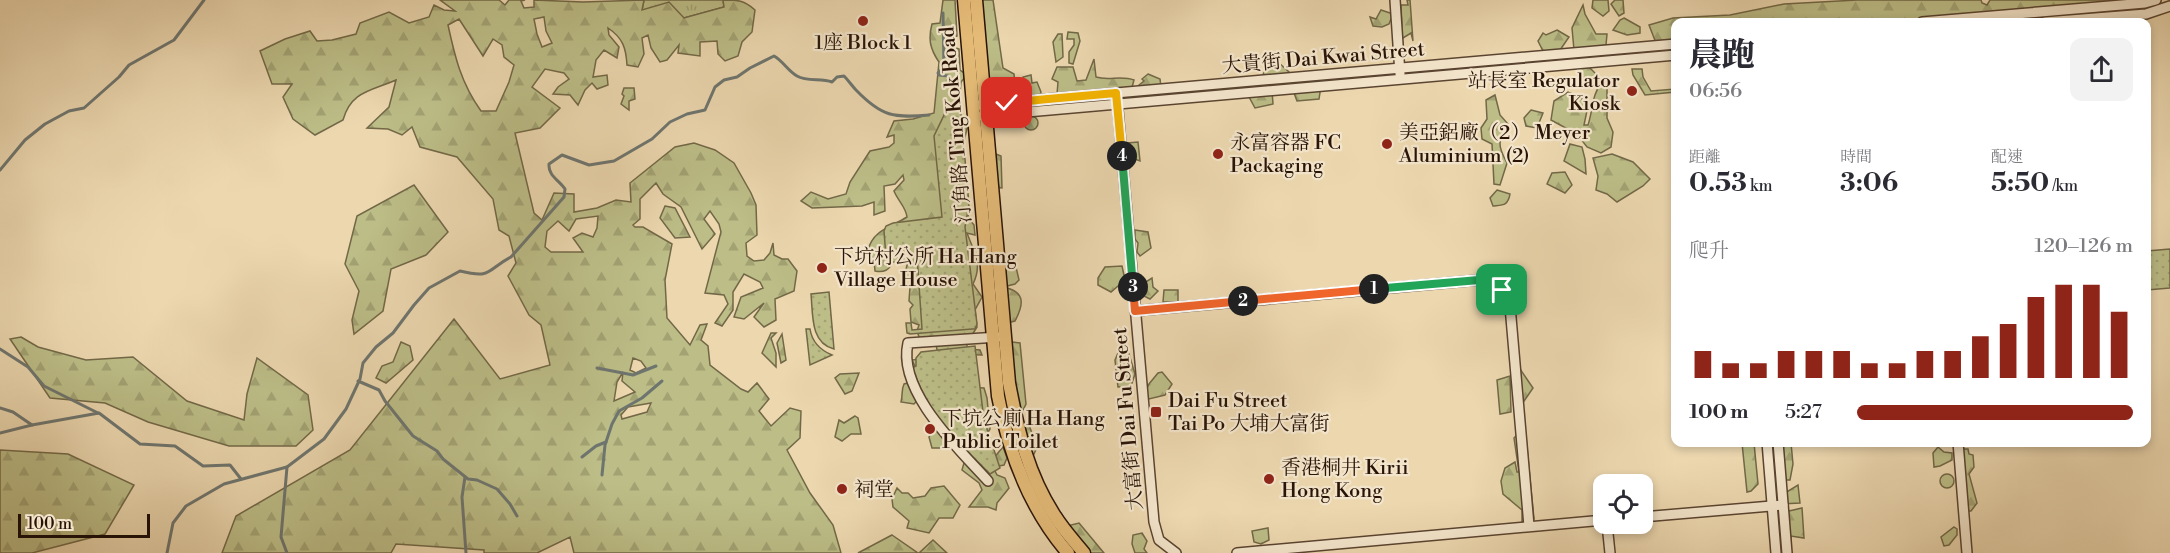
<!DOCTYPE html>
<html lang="zh-TW">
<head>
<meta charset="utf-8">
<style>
	:root { --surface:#fff; --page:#f2f2f3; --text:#2b2b33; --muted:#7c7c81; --accent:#8f2418 }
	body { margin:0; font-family:"Libre Bodoni","Noto Serif TC",serif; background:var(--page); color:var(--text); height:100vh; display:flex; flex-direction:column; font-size:22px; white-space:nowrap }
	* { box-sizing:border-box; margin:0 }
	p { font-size:20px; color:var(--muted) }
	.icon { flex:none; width:33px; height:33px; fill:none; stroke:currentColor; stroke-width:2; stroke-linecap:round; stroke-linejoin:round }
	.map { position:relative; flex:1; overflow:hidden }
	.panel { position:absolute; left:1671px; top:18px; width:480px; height:429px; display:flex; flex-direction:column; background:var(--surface); border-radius:12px; box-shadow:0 3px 9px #0003 }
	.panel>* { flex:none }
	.tools { position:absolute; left:1593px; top:474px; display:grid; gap:12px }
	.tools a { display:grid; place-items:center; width:60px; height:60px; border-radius:12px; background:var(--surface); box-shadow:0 3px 9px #0003; font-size:30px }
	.scale { position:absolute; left:18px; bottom:15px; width:132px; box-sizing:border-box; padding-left:6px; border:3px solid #291307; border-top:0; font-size:16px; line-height:21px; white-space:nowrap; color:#291307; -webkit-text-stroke:4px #f3e5cb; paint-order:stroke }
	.pin { position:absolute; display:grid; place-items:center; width:51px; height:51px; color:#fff; margin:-26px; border-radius:12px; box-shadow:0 3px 9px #0006 }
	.km { position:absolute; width:30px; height:30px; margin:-15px; border-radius:50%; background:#222; color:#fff; font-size:16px; line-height:30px; text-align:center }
	.round { display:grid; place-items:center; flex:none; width:63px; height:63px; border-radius:12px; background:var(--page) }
	.headline { display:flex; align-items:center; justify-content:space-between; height:102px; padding:0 18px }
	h1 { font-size:33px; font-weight:800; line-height:45px }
	.stats { display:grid; grid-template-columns:repeat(3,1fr); gap:9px; height:102px; padding:6px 18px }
	.stats div { display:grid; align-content:center }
	.stats b { font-size:26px; font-weight:800 }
	.stats small { font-size:16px; font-weight:400 }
	.stats p { font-size:16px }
	.chart { height:168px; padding:12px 18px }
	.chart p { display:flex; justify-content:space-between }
	.chart svg { width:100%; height:108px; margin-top:6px; stroke:var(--accent); stroke-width:6 }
	ul { padding:0 18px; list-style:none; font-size:20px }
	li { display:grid; grid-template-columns:96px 72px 1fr; align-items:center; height:45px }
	li i { height:15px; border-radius:8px; background:var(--accent) }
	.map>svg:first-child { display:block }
	.grass { fill:url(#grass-tufts); stroke:#726847; stroke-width:1.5 }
	.forest { fill:url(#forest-firs); stroke:#726847; stroke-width:1.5; fill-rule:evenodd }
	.park { fill:url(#park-dots); stroke:#726847; stroke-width:1.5 }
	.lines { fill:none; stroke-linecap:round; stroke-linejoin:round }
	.stream { stroke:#6e756f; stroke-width:3 }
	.minor-casing { stroke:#5a4431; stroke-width:12 }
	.major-casing { stroke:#291307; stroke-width:15 }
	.minor { stroke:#f3e5cb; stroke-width:9 }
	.major { stroke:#e6bc78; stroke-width:12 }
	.split-1-casing { stroke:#fff; stroke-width:12 }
	.split-2-casing { stroke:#fff; stroke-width:12 }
	.split-3-casing { stroke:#fff; stroke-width:12 }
	.split-4-casing { stroke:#fff; stroke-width:12 }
	.split-5-casing { stroke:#fff; stroke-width:12 }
	.split-6-casing { stroke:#fff; stroke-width:12 }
	.split-1 { stroke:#22a559; stroke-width:8 }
	.split-2 { stroke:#f0652b; stroke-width:8 }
	.split-3 { stroke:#f0652b; stroke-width:8 }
	.split-4 { stroke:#22a559; stroke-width:8 }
	.split-5 { stroke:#f5b400; stroke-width:8 }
	.split-6 { stroke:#f5b400; stroke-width:8 }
	.poi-dot { fill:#8f2418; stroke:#f3e5cb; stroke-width:2 }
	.labels { text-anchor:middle; stroke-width:4.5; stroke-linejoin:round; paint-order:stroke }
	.poi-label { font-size:20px; fill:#291307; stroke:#f3e5cb; text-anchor:start }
	.street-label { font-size:20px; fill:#291307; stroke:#f3e5cb }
</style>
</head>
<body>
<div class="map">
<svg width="2170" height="553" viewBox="0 0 2170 553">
	<defs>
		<pattern id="grass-tufts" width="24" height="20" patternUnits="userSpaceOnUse" patternTransform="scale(1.5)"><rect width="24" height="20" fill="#bcbd87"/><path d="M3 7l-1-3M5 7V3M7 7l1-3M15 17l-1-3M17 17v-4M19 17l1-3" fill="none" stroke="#a2a273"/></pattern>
		<pattern id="forest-firs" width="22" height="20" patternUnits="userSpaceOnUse" patternTransform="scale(1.5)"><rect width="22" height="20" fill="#bcbd87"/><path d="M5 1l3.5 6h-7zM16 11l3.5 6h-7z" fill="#a2a273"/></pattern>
		<pattern id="park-dots" width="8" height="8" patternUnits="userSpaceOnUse" patternTransform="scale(1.5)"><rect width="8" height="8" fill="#bcbd87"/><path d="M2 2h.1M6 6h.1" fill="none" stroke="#a2a273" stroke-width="1.8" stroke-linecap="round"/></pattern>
	</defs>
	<rect width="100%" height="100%" fill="#ecd7af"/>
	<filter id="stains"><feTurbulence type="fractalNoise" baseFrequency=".00333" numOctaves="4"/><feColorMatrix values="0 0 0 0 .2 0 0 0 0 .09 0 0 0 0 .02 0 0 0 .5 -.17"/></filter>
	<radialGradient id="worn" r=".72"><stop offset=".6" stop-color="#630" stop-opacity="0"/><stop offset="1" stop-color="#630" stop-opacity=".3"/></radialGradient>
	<polygon class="grass" points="644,0 723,0 724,7 684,18 642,10"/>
	<g class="forest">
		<path d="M440,0H499L505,5L509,0H525L521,1L524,8L534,7V0L583,2L644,0L642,10L669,2L684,18L724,7L723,0C738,0 744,0 755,10L752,32L742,42L738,56L725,61L718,54L717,41L700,42V56L678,53L679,45L667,60L660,62L651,48L648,35L642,38L644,54L638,67L627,65C626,48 623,38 608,28L609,35L619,47L617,58L604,50L596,60L593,77L607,75L608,85L597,89L592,83L585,90L578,105L570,95L553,94L558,87L569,79L564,73L545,69L532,87L560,108L540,128L515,133L534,213L542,220L554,193L574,194V212L597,208L616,200L631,202L630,183L675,147L694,143L715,150L734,163L751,193L756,205L757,235L746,243L747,256L754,261L764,260L770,253L773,243L774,255L782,259H788L797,271L794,291L775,299L776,320L764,327L754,317L764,303L744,319L734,317L741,297L763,288L760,282L744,274L733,292V310L722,326L715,323L728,304L724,295L705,293L721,232L719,224L710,211L704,219L715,234L702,249L681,207L663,194L656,183L640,199V219L633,225L635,227H643L672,244L665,280L667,318L690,345L700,325L707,324L701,340L708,346L710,365L741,389L748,392L757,383L769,399L759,411L771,426L790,408L801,411L800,438L787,450L810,493L833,525L841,553H574L570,537L537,553H484V550L396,544L391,553H222L236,516L350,450L454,319L500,379L550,365L541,325L529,315L508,276L516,263L509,236L499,230L493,199L457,157L420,147L412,127L402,135L388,129L367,128L389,107L396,80C371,91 351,91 343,120L315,135L293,119L283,97L292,84H272L260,51L285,39L310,31L317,41L332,40L356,34L360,23L389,12L409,23L429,17L434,5L444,10L455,11ZM544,17L546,31L552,43L542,47L537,34L534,19ZM459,19L483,56L493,39L502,45L504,57L514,65L509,82L496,111H481C461,83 455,57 448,25ZM598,216L597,228L593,237L582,233L573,238L583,252H551L545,247L547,231L558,221L569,231L576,219ZM633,358L641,361L646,368L636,373L630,370ZM623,372L622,381L635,392L614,401L617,382ZM651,403L647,412L622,419L621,415L628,407Z"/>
		<path d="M943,0H955L957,36L951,39L950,46L959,49L960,70L967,75L961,82L958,115L969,120L962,150L966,205L969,219L974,225L975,235L967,233C974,252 983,264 973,284L982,297L975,310L977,327L967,343V349L980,350L982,355L938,354L936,345L920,340L917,331L919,325L911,322L910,309L913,305L909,301L910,287L918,281L909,278H904L908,261L893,262C889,270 884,273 875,271L874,261L868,250C873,230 891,227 907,217C906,207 898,201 894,191L904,180L903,175L895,184L884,186L885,211L874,215V202L862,206L812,208L801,201L811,192L828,199L846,194L850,182L870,151L889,147L894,143V135L887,137L894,121L913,119L934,113L939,62C930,49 928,39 932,24L940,23Z"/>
		<polygon points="967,0 993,0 1003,68 1014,74 1015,85 1022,83 1023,77 1031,75 1032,83 1037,82 1041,92 1038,102 984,108"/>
		<polygon points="1407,0 1410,0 1413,41 1411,33 1403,38 1396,40 1394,34 1402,29 1401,5 1408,5"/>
		<polygon points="1593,0 1608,0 1609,11 1603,16 1592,8"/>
		<polygon points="1615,0 1623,0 1624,13 1619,16 1611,4"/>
		<polygon points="1857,0 1981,0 1982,3 1987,5 1990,0 2155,0 2089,9 2077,19 2037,22 2002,22 1991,14 1981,16 1975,22 1676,22 1675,41 1656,43 1649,25 1673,18 1730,15 1784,4"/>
		<polygon points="1583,5 1585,14 1596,34 1607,34 1606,45 1574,50 1572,28"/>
		<polygon points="1381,10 1393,14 1389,24 1382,27 1373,26 1370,17 1376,19"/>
		<polygon points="1624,18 1640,27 1640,33 1627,35 1613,30 1620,20"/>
		<polygon points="1557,30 1569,37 1558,53 1545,55 1538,41 1543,33 1546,35"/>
		<polygon points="1068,32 1078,33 1080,41 1073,64 1069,63 1069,52 1074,45 1074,39 1067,39"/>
		<polygon points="1058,34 1062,34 1063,57 1056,62 1053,42"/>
		<path d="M1094,59L1096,77C1109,81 1121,75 1134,80L1131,91L1078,100L1075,104L1055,107L1050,100L1057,94L1058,82L1052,79L1057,67H1073L1077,81L1086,80Z"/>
		<polygon points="1279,63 1289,72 1286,79 1267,81 1263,75 1265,68"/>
		<polygon points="1588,66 1596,74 1591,82 1578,78 1578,68"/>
		<polygon points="1632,69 1642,69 1643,77 1651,91 1675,89 1675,92 1645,95 1633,75"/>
		<polygon points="1148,74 1160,79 1161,87 1140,91 1139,85 1144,81 1142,79"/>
		<path d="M1601,84L1607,85V118L1613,132L1611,147L1601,153L1587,147L1577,134L1551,120L1554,101L1568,92L1580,97L1588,106L1584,125H1588C1593,110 1592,94 1601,84Z"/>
		<polygon points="1321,86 1319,99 1297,101 1294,93"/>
		<polygon points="624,88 634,88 635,99 629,101 629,110 621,104 624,96 622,94"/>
		<polygon points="1257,91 1272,91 1273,104 1255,108 1249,97"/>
		<path d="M1495,95L1500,115L1508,124C1498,141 1497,145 1507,163L1500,185L1494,184L1492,144L1482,139L1481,128L1487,119L1486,100Z"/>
		<polygon points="1531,110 1543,113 1537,128 1526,126 1524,118"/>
		<circle cx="1031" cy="123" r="7"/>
		<polygon points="1138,142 1140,161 1129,157 1127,143"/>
		<polygon points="1570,144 1582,147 1585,159 1586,174 1564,161"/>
		<polygon points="986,150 1001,156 1002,188 990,187 981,179 982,158"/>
		<polygon points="1612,154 1633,162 1650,179 1643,186 1617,202 1607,194 1596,190 1598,176 1593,158"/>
		<polygon points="1565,172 1572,185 1565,193 1547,184 1552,173"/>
		<polygon points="414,185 448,232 426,255 391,269 383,311 354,334 352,320 359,291 345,264 357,216"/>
		<path d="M1497,190L1510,194C1508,206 1503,205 1493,206L1490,198Z"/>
		<polygon points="665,206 675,208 690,237 675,238 660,218"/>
		<polygon points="1135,230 1148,232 1151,248 1140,256 1137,252 1138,243 1135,239"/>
		<polygon points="1013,254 1019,280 1015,284 1007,286 1002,259"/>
		<polygon points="1122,266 1125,280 1111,292 1098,285 1098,278 1105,267"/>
		<polygon points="1152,278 1153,287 1158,291 1150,299 1142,295 1141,285"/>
		<path d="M1007,288C1026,293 1023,306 1015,321L1007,323L995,312L999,292Z"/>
		<polygon points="1164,290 1178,290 1178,302 1163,302"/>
		<polygon points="771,333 776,333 771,338 776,353 776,367 762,353"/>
		<polygon points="782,334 786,360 781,363 777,343"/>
		<polygon points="21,337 38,347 86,360 133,357 187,401 244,420 247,394 257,358 308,395 313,430 296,446 229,446 148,422 105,403 50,398 10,339"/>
		<polygon points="401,342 410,346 413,360 386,383 376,378 382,366 393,362"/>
		<polygon points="1012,342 1020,343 1026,404 1022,412 1012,416 1008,411 1004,375 1001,371 1002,367 999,363 1005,356 1005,349"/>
		<polygon points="1118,353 1129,354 1135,374 1131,386 1118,387 1115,360"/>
		<path d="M919,359L937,378L914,404L901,402C903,395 901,390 904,384L916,381L918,373L912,360Z"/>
		<polygon points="1520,369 1533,388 1522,404"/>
		<polygon points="1162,372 1172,384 1165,395 1149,399 1145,393 1149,384 1158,373"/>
		<polygon points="859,373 852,391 845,394 835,378 840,374"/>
		<polygon points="1510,376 1511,412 1500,414 1497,380"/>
		<polygon points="965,387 984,388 987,398 990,429 981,443 992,460 1003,447 1007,458 1004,465 993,467 997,475 1005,478 1009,488 997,503 996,510 988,507 969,507 982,490 979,483 962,470 964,463 960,453 972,444"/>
		<polygon points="855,416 858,418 861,434 851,434 842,441 835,437 839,420 844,423"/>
		<polygon points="936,424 945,436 945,448 932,448 929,437"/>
		<polygon points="1029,425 1037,447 1034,454 1031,456 1020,450 1014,435 1019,427"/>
		<polygon points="1525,427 1534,519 1522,522 1522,510 1503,494 1501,481 1505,468 1515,462 1517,472 1519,472 1514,438"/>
		<polygon points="1742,443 1754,443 1758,484 1751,491 1747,492"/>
		<path d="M1774,443H1791L1793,464L1790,480H1779C1775,464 1769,460 1774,443Z"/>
		<polygon points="1938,447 1944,452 1952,453 1952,460 1940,466 1934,467 1933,453"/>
		<polygon points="1961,449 1968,449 1969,454 1973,455 1974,467 1969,474 1977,503 1971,511 1962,511"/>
		<polygon points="0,450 68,454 134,485 105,534 32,553 0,553"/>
		<circle cx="1947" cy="481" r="7"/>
		<polygon points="1798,485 1800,503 1781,504 1785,493"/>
		<polygon points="944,486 960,505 953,518 939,518 929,533 907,528 909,521 893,507 892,499 897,488 902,493 908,493 913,498 925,496 931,488"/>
		<polygon points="1802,508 1804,538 1791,536 1791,550 1782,551 1782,517 1789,511"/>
		<polygon points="1079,523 1104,553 1081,553 1067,526"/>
		<polygon points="1954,527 1957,529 1957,535 1949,545 1944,546 1941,537"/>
		<polygon points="1268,528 1269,540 1261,544 1254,542 1252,531"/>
		<polygon points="1142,533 1147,541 1144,549 1147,553 1135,553 1132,544 1133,535"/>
		<polygon points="892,535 918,553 858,553"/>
		<polygon points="933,540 947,553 919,553"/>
	</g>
	<g class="park">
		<polygon points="955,105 961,114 969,205 965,227 977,324 975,329 972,329 910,334 907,333 906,323 911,323 912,330 922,329 917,256 886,257 884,231 886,226 893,223 942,217 934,136 948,107"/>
		<polygon points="2170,249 2170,288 2147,290 2147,251"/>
		<path d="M829,292L834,349C810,343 813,314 811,294Z"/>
		<path d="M806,329H810C812,342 820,350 832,355L810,365Z"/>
		<polygon points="975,346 984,420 1000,468 990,474 945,429 926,401 912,368 916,366 916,358 921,352"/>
	</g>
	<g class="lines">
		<g class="stream">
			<polyline points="943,13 944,67 938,73 939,75 948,76"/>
			<polyline points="0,170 25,140 45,124 69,111 84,108 119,77 129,65 174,40 204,0"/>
			<polyline points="0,349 28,367 44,386 98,413"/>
			<polyline points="597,368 633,375 656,366"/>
			<polyline points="358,381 379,390 385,401 413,436 437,451 443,459 468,479 477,480 497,489 510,504 517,516"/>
			<polyline points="0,408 13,412 32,425 99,413 140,444 175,446 203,466 230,465 241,479"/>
			<polyline points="0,433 32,425"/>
			<polyline points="582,457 596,446 606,442"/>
			<polyline points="602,475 605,445 612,424 619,411 642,398 662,381"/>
			<polyline points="465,477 462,497 466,553"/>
			<path d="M167,553L173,523L186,506L224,484L287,467L324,439L346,409L360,379L363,363L376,347L393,333L414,305L429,288L460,271C493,279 486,270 511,257L564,197L565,189C559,180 548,176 549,164L562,155L589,165L614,161L652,139L670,122L687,114L705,110L715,87L724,80L737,77L750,68L774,56C783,61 788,71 797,76C807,82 821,78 832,82L837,77L844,76C849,81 852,86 856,90C882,117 894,118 929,115"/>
			<polyline points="287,553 281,537 287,467"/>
		</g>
		<g class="minor-casing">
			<g id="minor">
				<polyline points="1395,0 1400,74"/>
				<polyline points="1922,22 2145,3 2156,0"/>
				<polyline points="2045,22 2146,14 2170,6"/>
				<polyline points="1117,99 1154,522 1159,540 1176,553"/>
				<polyline points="979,105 1676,44"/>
				<polyline points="982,116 1676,55"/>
				<path d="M1135,311L1479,280C1496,281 1506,289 1510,306L1529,526"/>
				<polyline points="1767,442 1776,553"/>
				<polyline points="1778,442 1787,553"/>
				<polyline points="1958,442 1967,553"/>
				<path d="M988,481C958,448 897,391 908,343L998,337"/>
				<polyline points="1642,517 1783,505"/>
				<polyline points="1607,524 1610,553"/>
				<polyline points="1237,553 1604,520"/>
			</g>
		</g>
		<g class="major-casing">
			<g id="major">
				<path d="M964,0L998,396C1009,454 1029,508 1068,553"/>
				<path d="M976,0L1009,383C1018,431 1028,475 1055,516C1063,529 1074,541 1084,553"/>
			</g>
		</g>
		<use href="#minor" class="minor"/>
		<use href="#major" class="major"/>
	</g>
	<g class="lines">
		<g class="split-1-casing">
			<polyline id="split-1" points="1374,289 1479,280 1492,281 1502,290"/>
		</g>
		<g class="split-2-casing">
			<polyline id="split-2" points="1243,301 1374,289"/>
		</g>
		<g class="split-3-casing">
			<polyline id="split-3" points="1133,287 1135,311 1243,301"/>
		</g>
		<g class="split-4-casing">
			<polyline id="split-4" points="1122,156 1133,287"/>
		</g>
		<g class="split-5-casing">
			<polyline id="split-5" points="1048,99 1116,93 1122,156"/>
		</g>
		<g class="split-6-casing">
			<polyline id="split-6" points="1007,103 1048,99"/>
		</g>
		<use href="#split-1" class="split-1"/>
		<use href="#split-2" class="split-2"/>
		<use href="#split-3" class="split-3"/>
		<use href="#split-4" class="split-4"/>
		<use href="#split-5" class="split-5"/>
		<use href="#split-6" class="split-6"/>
	</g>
	<g class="poi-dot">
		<circle cx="863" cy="21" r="6"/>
		<circle cx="1632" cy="91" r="6"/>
		<circle cx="1387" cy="144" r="6"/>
		<circle cx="1218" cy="154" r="6"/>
		<circle cx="822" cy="268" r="6"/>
		<rect x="1150" y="406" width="12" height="12" rx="3"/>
		<circle cx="930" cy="429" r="6"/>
		<circle cx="1269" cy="479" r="6"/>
		<circle cx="842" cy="489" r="6"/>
	</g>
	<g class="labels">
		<g class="poi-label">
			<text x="863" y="49" text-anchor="middle">1座 Block 1</text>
			<text x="1620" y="87" text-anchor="end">站長室 Regulator<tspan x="1620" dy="23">Kiosk</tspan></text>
			<text x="1399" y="139">美亞鋁廠（2） Meyer<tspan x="1399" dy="23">Aluminium (2)</tspan></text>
			<text x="1230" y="149">永富容器 FC<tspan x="1230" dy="23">Packaging</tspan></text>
			<text x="834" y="263">下坑村公所 Ha Hang<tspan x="834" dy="23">Village House</tspan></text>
			<text x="1168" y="407">Dai Fu Street<tspan x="1168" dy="23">Tai Po 大埔大富街</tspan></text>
			<text x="942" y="425">下坑公廁 Ha Hang<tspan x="942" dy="23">Public Toilet</tspan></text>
			<text x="1281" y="474">香港桐井 Kirii<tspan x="1281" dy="23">Hong Kong</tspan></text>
			<text x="854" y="496">祠堂</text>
		</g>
		<g class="street-label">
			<text transform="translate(1323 57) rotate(-5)" y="7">大貴街 Dai Kwai Street</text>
			<text transform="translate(955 125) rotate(-95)" y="7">汀角路 Ting Kok Road</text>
			<text transform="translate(1127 419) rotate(-95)" y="7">大富街 Dai Fu Street</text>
		</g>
	</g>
	<rect width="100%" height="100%" filter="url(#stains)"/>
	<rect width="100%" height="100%" fill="url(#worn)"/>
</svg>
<div class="tools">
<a><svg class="icon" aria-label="locate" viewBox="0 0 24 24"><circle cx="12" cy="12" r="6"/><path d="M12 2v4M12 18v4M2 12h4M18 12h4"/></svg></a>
</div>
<div class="scale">100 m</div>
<div class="pin" style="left:1502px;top:290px;background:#1e9e55"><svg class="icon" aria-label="arrive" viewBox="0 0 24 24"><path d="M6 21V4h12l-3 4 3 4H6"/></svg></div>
<div class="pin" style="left:1007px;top:103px;background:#d93025"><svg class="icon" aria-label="check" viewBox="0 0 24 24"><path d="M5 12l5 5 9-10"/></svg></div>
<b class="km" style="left:1374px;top:289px">1</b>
<b class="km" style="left:1243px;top:301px">2</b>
<b class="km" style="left:1133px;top:287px">3</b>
<b class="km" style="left:1122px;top:156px">4</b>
<section class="panel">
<div class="headline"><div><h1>晨跑</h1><p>06:56</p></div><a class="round"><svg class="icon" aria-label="share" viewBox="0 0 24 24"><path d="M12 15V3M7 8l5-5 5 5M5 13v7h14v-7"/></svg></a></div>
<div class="stats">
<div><p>距離</p><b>0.53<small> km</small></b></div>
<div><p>時間</p><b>3:06</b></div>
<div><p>配速</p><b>5:50<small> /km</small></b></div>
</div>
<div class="chart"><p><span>爬升</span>120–126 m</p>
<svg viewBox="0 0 160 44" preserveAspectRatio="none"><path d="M5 44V33M15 44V38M25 44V38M35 44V33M45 44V33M55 44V33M65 44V38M75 44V38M85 44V33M95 44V33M105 44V27M115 44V22M125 44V11M135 44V6M145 44V6M155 44V17"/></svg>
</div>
<ul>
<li><b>100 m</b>5:27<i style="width:100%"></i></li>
</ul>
</section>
</div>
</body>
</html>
